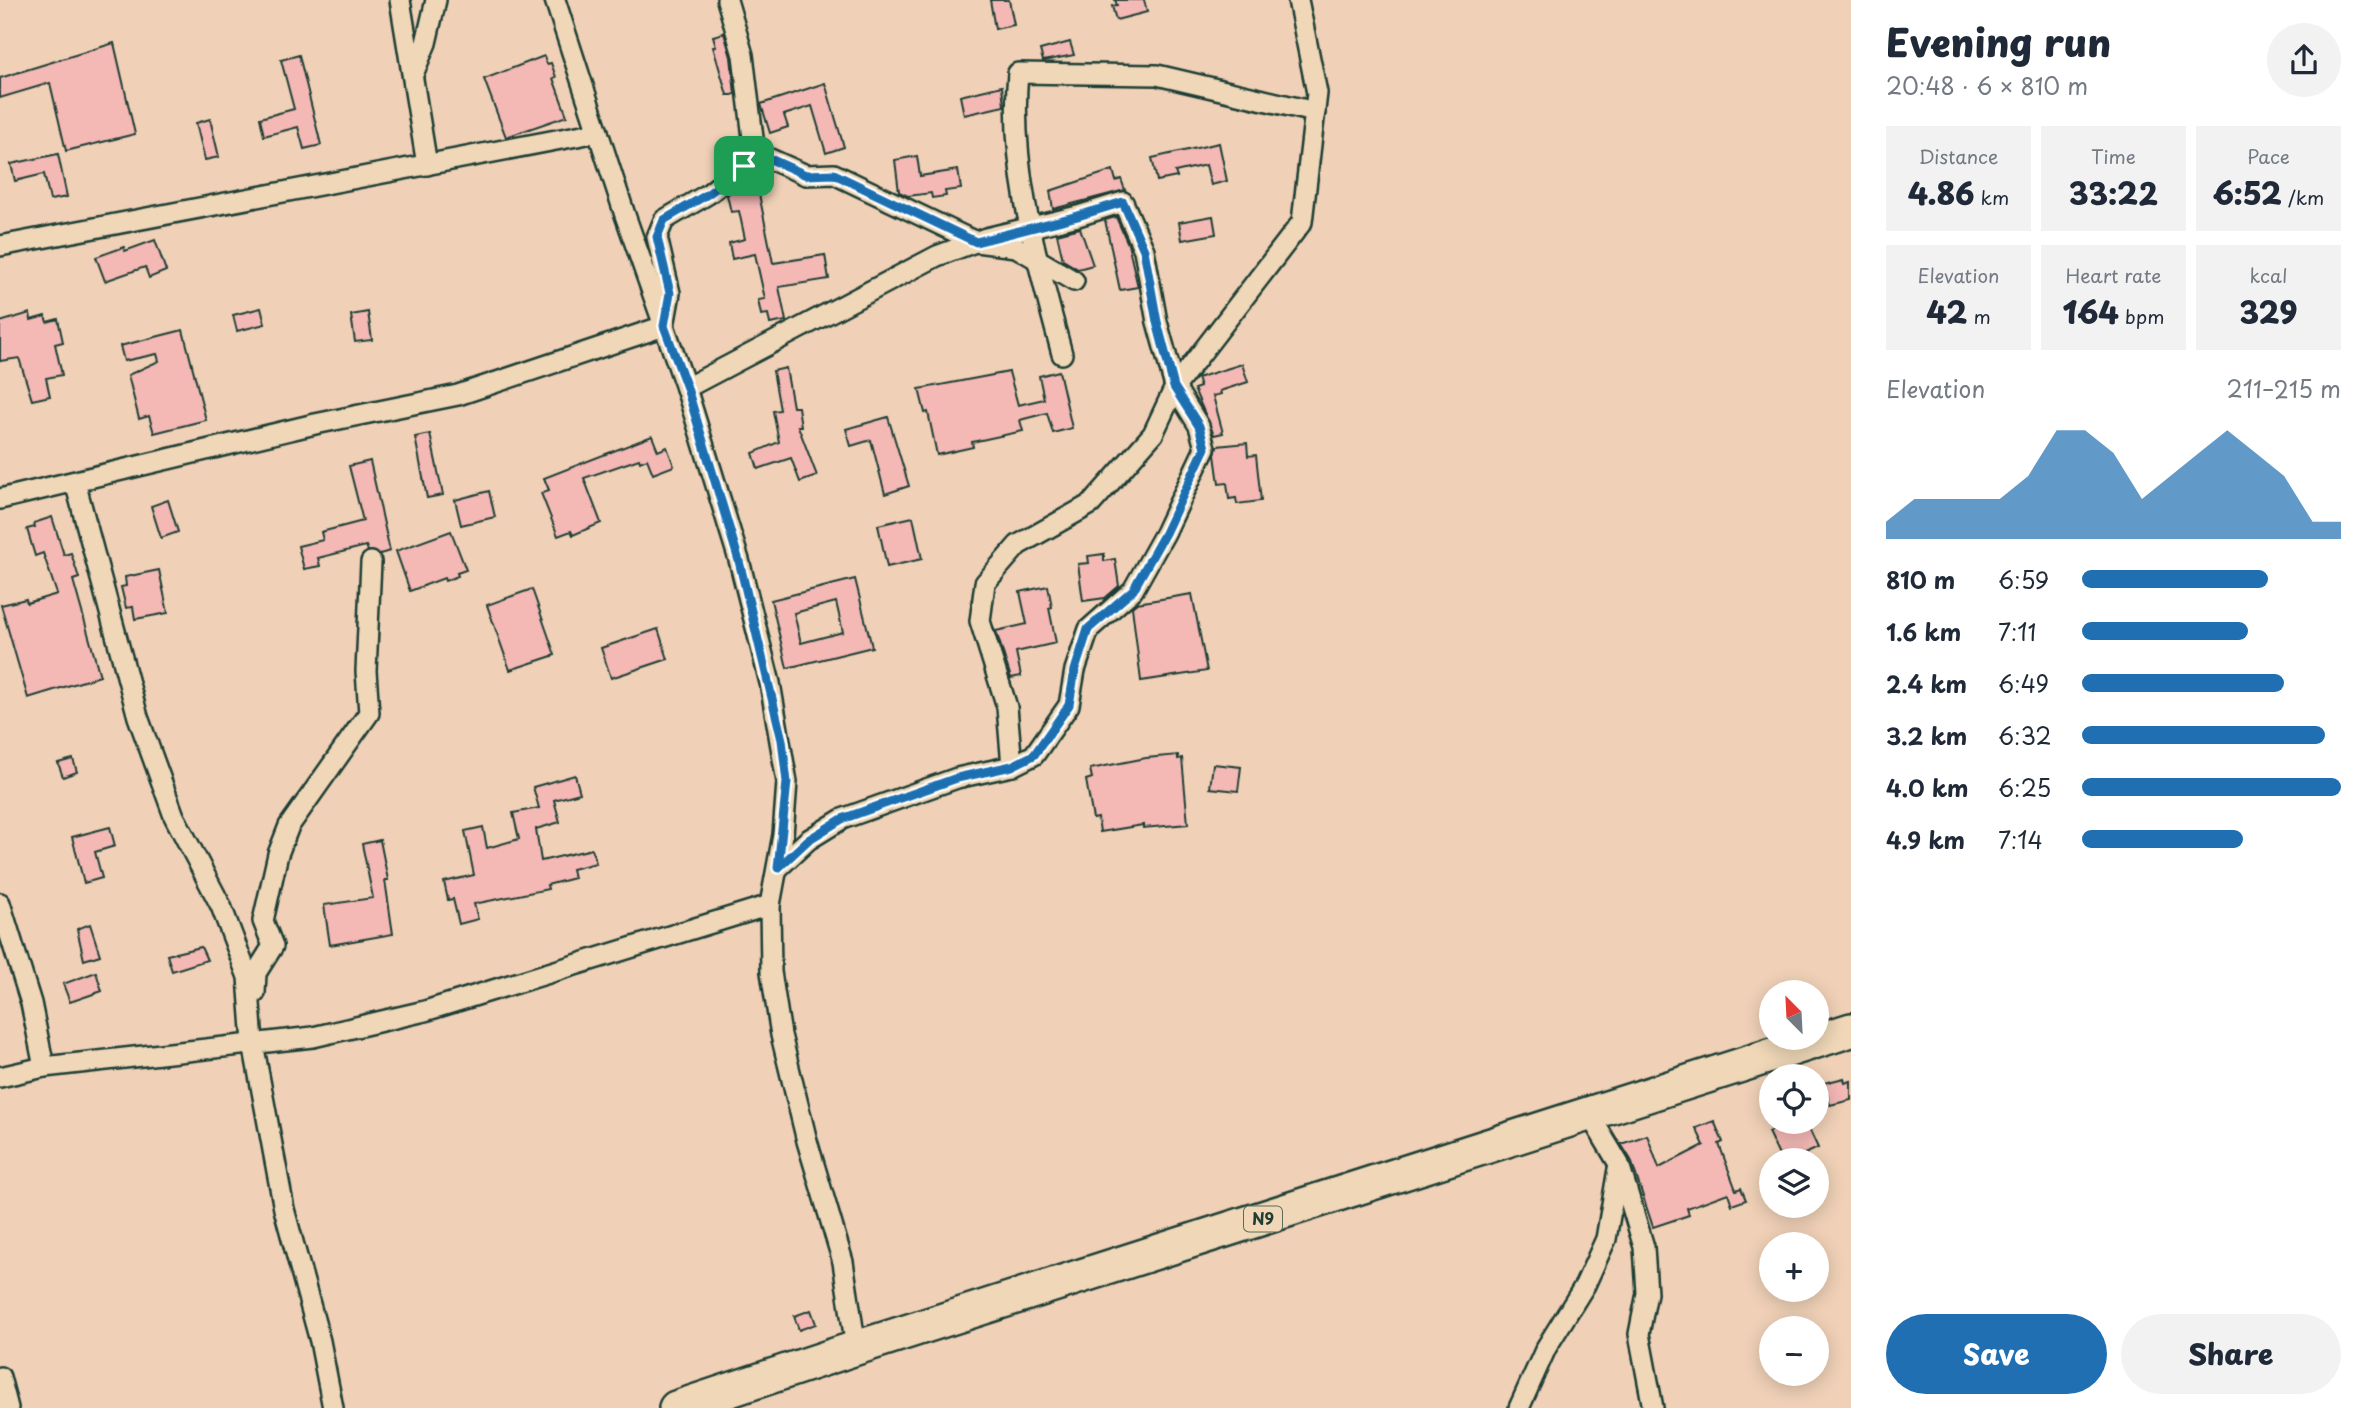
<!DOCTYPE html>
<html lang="en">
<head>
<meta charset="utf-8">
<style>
	:root { --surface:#fff; --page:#f2f2f3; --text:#1f2937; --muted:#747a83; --accent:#1f6fb2 }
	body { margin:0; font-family:"Playpen Sans",sans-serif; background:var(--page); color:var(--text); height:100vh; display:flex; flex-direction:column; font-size:26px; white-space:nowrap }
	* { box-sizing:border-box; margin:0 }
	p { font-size:23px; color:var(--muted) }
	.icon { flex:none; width:38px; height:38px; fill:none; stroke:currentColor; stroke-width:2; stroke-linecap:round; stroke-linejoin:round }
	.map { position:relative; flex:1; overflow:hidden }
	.sheet { display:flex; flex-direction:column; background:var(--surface); width:525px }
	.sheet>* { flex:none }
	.needle { width:46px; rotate:336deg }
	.fabs { position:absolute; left:1759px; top:980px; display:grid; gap:14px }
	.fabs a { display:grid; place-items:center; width:70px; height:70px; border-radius:50%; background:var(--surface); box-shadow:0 4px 18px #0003; font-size:35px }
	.pin { position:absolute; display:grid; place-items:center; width:60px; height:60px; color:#fff; margin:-30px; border-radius:14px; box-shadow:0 4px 10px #0006 }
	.round { display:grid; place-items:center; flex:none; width:74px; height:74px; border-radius:37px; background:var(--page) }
	.summary { display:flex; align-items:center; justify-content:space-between; height:119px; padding:0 35px }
	h1 { font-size:38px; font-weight:800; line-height:52px }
	.figures { display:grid; grid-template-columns:repeat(3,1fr); gap:10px; height:119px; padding:7px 35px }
	.figures div { display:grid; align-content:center; border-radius:0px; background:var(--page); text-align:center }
	.figures b { font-size:30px; font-weight:800 }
	.figures small { font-size:19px; font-weight:400 }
	.figures p { font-size:19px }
	.chart { height:196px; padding:14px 35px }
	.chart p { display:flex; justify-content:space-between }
	.chart svg { width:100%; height:126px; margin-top:7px; fill:var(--accent); opacity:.7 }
	.primary-button { display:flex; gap:14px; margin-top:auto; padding:14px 35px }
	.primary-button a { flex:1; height:80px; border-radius:42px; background:var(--accent); color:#fff; font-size:28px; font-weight:800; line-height:80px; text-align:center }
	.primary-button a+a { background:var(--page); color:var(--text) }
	ul { padding:0 35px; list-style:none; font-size:23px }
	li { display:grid; grid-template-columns:112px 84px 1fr; align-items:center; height:52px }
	li i { height:18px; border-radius:9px; background:var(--accent) }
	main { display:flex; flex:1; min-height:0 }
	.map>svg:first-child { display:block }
	.building { fill:#f4b8b5; stroke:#1f3d34; stroke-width:2; fill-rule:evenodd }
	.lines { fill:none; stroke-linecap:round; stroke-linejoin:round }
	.minor-casing { stroke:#1f3d34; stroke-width:24 }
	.trunk-casing { stroke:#1f3d34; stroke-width:38 }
	.minor { stroke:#efd7b7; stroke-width:19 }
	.trunk { stroke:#efd7b7; stroke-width:33 }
	.route-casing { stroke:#fff; stroke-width:14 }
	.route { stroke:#1f6fb2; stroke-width:9 }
	.labels { text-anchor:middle; stroke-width:7; stroke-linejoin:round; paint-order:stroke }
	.shield { fill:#efd7b7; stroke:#5d6b5b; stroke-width:2 }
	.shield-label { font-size:16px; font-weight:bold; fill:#1f3d34 }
</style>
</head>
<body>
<main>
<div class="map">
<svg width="1851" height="1408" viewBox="0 0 1851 1408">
	<rect width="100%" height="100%" fill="#f0d1b7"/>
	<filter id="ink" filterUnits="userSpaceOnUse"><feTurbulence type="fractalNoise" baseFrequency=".0143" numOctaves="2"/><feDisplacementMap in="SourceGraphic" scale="14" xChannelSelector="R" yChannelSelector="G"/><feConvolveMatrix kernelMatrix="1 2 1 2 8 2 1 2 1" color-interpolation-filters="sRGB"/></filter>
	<g filter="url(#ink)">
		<g class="building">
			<polygon points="990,0 1009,0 1014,25 995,29"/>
			<polygon points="1115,0 1144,0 1147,12 1116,20 1112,6 1117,5"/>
			<polygon points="724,33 731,57 735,94 732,95 727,95 713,47 716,46 713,36"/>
			<polygon points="1070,42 1074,55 1043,61 1040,50"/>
			<polygon points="114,43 135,134 66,151 50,83 0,98 0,78"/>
			<polygon points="299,55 321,145 304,149 298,127 264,136 260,118 294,109 281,60"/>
			<polygon points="544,56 547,64 551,63 556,77 553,78 567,116 506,137 484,79"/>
			<polygon points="825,83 844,147 826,153 812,106 784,115 788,127 770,133 761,104"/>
			<polygon points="1002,86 1004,106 964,115 960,96"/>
			<polygon points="210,119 219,157 205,160 196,123"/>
			<polygon points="1219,143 1227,181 1211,185 1206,165 1175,172 1177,177 1157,181 1152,158"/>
			<polygon points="58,154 67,197 50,200 44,174 15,181 11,164"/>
			<polygon points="917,156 920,176 958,170 961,189 945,191 946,196 932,198 931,193 908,196 899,192 895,160"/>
			<polygon points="1113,170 1116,181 1121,179 1125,190 1053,209 1050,191"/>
			<polygon points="757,184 773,263 825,255 829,279 779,287 786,321 770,324 768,314 761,315 758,300 765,299 755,254 732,259 729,243 745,239 739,211 731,212 727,195 735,189"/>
			<polygon points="1213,216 1216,234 1182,240 1179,222"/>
			<polygon points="1116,217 1128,244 1138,287 1120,290 1105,220"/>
			<polygon points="1080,228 1093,265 1078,269 1063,260 1057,234"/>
			<polygon points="155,240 166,271 149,278 145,267 105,281 96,257 124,247 125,251"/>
			<polygon points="261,308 265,324 237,331 233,315"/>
			<polygon points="368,312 372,340 355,342 351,315"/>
			<polygon points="30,313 31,320 45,316 47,322 58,319 63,342 55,344 62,375 46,378 50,396 32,400 19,358 0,361 0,322"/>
			<polygon points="183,330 206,420 154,433 149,416 139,419 128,375 159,361 157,354 124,361 120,346"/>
			<polygon points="1242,364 1248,382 1220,391 1221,394 1213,396 1223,433 1214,435 1194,389 1200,387 1197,378"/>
			<polygon points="786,368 793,407 798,407 801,426 798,426 817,476 800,482 791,458 758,469 753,453 779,442 773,411 780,410 773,371"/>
			<polygon points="1059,371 1072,428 1053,433 1047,413 1020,420 1023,431 972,442 973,447 937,455 928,412 925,413 919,389 1009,372 1018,405 1044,399 1039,376"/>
			<polygon points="888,417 909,486 885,494 871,440 851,446 846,429"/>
			<polygon points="430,434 443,495 427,498 415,437"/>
			<polygon points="652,436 658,451 667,447 674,466 653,474 647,459 640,462 639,459 584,478 601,523 573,535 571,531 558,536 541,493 549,490 544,478"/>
			<polygon points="1247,443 1248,456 1256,455 1261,501 1237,504 1236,498 1229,499 1227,483 1219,484 1215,455 1217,446"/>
			<polygon points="370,461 390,551 380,554 368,551 366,546 318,558 320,566 304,569 298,546 323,540 321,532 363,521 349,466"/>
			<polygon points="489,491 495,517 461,525 455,500"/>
			<polygon points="168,500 178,532 161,538 151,506"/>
			<polygon points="52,517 64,555 71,553 79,578 73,580 100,676 28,698 1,605 26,599 27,603 57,594 43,553 35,556 27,529 35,527 34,523"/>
			<polygon points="913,517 922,559 887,567 878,525"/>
			<polygon points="451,531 466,570 457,573 458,576 445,581 444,578 410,591 396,551"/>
			<polygon points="1104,554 1104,561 1115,559 1119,586 1105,598 1083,601 1078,564 1089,563 1088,556"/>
			<polygon points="159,570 168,613 135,619 133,607 126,608 121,587 126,586 125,577"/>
			<path d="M855,579L872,647L787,668L771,600ZM836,602L843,632L801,643L794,613Z"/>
			<polygon points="1048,586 1052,607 1049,608 1056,643 1016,652 1021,676 1011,678 996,631 1027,624 1020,592"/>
			<polygon points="532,589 555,655 510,670 487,605"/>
			<polygon points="1192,594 1207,671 1141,681 1132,607 1137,603"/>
			<polygon points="658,629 668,659 611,678 601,648"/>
			<polygon points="1178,755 1178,759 1182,758 1188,824 1143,828 1143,825 1100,832 1098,818 1093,819 1086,780 1092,778 1090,769 1146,758"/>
			<polygon points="73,759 77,772 63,777 58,763"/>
			<polygon points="1213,764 1241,767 1238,791 1210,788"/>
			<polygon points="575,775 580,793 554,800 560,822 536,829 541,861 592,849 596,863 572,869 574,878 547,885 548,889 474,904 478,919 459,924 453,899 448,900 444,882 474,875 465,831 483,827 487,848 519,839 513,813 539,808 533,787"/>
			<polygon points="110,827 115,846 95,852 102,878 84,883 72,837"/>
			<polygon points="380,840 388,880 385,880 393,934 330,945 324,905 373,898 362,844"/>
			<polygon points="90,924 100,955 84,960 77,929"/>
			<polygon points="201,947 207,960 172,971 167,955"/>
			<polygon points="96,972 102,991 70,1002 63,984"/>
			<polygon points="1844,1078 1845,1083 1851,1081 1851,1100 1830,1105 1824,1083"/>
			<polygon points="1714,1121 1723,1142 1719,1144 1736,1190 1741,1188 1746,1200 1732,1205 1728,1193 1687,1208 1689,1215 1653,1227 1631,1160 1621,1144 1647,1135 1659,1168 1704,1145 1696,1128"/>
			<polygon points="1774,1122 1806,1122 1818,1148 1792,1160 1781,1160 1768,1132 1777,1128"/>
			<polygon points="811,1310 816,1324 799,1330 794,1316"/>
		</g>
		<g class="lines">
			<g class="minor-casing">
				<g id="minor">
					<polyline points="400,0 427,165"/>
					<polyline points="555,0 625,215 686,388 739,560 770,683 787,782 783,835 770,905 771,972 781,1035 807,1141 843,1262 856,1348"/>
					<polyline points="414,72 426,43 436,0"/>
					<polyline points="750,150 806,175 834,174 976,242 1016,247 1074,281"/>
					<polyline points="0,246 598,132"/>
					<path d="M1062,354C1038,263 1009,168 1018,73L1157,75L1315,112"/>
					<polyline points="686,388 937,256 986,238 1078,216 1123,202 1144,250 1157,322 1175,387 1199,426 1205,448 1165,533 1133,590 1089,629 1075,670 1069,705 1034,755 1012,766 957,778 842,819 808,840 778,868"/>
					<polyline points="75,482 138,717 174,816 221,906 248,977 253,1043 284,1209 320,1341 333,1408"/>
					<polyline points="0,499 315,424 458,395 664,326 670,293 657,237 664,220 708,194 744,166 753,138 743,55 727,0"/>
					<polyline points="1012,766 1007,707 980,621 985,583 1018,545 1091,504 1153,434 1175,387 1302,222 1317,93 1298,0"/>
					<polyline points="0,903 31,1003 44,1067"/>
					<polyline points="255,993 256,973 273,946 263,921 278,854 289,826 369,713 366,671 371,562"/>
					<polyline points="0,1077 44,1067 313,1037 425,1011 770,905"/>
					<polyline points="1588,1112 1619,1164 1644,1247 1647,1293 1639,1334 1653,1408"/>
					<polyline points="0,1377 8,1408"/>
					<polyline points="1519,1408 1546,1348 1585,1285 1606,1239 1618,1169"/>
				</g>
			</g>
			<g class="trunk-casing">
				<polyline id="trunk" points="676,1408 856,1348 1851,1030"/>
			</g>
			<use href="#minor" class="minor"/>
			<use href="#trunk" class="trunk"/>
		</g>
	</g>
	<g class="lines" filter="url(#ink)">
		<g class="route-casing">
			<polygon id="route" points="750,150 806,175 834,174 976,242 1078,216 1123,202 1144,250 1157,322 1174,387 1199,426 1205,448 1165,533 1133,590 1088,629 1075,670 1069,705 1034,755 1012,766 957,778 842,819 808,840 778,868 787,782 782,740 739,561 687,388 664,326 670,293 657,237 664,220 708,194 744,166"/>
		</g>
		<use href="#route" class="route"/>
	</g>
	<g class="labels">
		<rect class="shield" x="1244" y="1206.5" width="38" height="25" rx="5"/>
		<g class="shield-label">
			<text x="1263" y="1225">N9</text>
		</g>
	</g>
</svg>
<div class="fabs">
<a><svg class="needle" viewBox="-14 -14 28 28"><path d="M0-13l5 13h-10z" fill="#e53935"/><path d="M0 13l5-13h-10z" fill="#747a83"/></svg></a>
<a><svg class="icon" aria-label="locate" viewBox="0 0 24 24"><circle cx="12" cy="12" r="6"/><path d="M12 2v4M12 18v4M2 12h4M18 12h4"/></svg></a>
<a><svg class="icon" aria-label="layers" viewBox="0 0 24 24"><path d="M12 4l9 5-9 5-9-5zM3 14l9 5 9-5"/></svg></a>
<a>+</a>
<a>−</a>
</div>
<div class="pin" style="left:744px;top:166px;background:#1e9e55"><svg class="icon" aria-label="arrive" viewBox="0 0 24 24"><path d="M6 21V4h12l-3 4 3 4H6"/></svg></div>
</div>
<section class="sheet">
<div class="summary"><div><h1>Evening run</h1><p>20:48 · 6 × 810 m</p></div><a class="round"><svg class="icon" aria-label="share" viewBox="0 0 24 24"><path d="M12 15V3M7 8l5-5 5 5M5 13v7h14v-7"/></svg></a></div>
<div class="figures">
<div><p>Distance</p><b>4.86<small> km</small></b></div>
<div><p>Time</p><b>33:22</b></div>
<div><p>Pace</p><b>6:52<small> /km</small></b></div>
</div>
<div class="figures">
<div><p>Elevation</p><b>42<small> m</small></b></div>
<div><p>Heart rate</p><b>164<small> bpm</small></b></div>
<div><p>kcal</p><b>329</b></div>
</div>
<div class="chart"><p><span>Elevation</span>211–215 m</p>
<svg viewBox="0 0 160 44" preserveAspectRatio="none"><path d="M0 44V38L10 30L20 30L30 30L40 30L50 22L60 6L70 6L80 14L90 30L100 22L110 14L120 6L130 14L140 22L150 38L160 38V44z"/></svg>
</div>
<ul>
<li><b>810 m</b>6:59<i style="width:72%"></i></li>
<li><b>1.6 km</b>7:11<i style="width:64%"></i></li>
<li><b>2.4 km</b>6:49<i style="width:78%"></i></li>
<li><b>3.2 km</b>6:32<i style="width:94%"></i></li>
<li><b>4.0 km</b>6:25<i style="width:100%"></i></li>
<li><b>4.9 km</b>7:14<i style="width:62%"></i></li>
</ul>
<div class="primary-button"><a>Save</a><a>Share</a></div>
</section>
</main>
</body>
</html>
